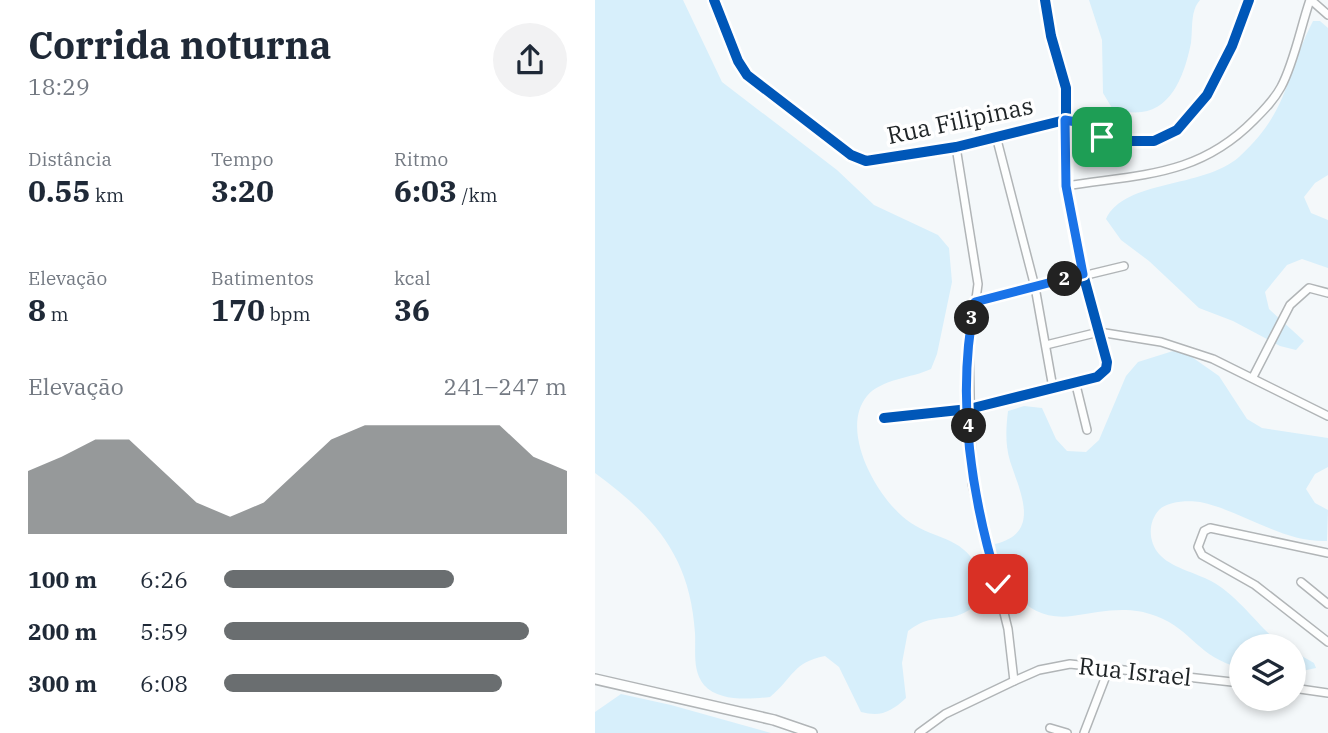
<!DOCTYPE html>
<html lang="pt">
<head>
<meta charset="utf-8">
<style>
	:root { --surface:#fff; --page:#f2f2f3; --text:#1f2937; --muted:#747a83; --accent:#6a6e70 }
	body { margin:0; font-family:"IBM Plex Serif",serif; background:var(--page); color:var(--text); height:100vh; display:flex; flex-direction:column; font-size:26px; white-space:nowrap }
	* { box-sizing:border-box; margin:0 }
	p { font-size:23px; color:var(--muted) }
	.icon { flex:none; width:38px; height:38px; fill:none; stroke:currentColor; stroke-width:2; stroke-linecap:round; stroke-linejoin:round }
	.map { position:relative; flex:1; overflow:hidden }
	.details { display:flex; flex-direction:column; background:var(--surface); width:595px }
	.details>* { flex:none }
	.buttons { position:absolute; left:634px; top:634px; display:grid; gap:14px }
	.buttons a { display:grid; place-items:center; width:77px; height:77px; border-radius:50%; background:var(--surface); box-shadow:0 4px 10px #0003; font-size:35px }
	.pin { position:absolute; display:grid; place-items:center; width:60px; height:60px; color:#fff; margin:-30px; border-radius:14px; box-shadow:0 4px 10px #0006 }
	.km { position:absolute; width:35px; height:35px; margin:-18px; border-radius:50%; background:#222; color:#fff; font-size:19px; line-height:35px; text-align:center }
	.round { display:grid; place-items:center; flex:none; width:74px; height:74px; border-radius:37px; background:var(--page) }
	.summary { display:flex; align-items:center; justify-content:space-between; height:119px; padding:0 28px }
	h1 { font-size:38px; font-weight:700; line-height:52px }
	.figures { display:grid; grid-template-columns:repeat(3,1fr); gap:10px; height:119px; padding:7px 28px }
	.figures div { display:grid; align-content:center }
	.figures b { font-size:30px; font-weight:700 }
	.figures small { font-size:19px; font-weight:400 }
	.figures p { font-size:19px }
	.chart { height:196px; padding:14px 28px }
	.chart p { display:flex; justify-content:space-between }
	.chart svg { width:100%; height:126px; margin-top:7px; fill:var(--accent); opacity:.7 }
	ul { padding:0 28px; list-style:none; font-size:23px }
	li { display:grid; grid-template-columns:112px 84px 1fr; align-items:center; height:52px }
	li i { height:18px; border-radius:9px; background:var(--accent) }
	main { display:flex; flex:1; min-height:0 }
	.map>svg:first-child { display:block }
	.green { fill:#d7effb }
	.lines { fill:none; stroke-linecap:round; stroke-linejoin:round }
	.minor-casing { stroke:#b1b5b7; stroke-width:10 }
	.tertiary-casing { stroke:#b1b5b7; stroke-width:12 }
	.minor { stroke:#fdfefe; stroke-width:7 }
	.tertiary { stroke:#fdfefe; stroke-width:9 }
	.cycleway-casing { stroke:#fff; stroke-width:15 }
	.cycleway { stroke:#0057b8; stroke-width:10 }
	.route-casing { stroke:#fff; stroke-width:14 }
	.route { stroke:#1a73e8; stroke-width:9 }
	.labels { text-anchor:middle; stroke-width:7; stroke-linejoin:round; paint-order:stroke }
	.street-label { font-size:24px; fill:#1f2426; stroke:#fff }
</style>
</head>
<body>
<main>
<section class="details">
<div class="summary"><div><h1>Corrida noturna</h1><p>18:29</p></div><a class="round"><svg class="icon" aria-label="share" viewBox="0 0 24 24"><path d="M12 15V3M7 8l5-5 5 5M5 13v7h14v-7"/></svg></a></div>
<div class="figures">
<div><p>Distância</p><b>0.55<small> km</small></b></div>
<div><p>Tempo</p><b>3:20</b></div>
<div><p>Ritmo</p><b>6:03<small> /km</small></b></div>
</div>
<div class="figures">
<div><p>Elevação</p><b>8<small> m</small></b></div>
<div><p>Batimentos</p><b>170<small> bpm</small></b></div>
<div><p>kcal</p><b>36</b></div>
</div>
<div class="chart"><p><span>Elevação</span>241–247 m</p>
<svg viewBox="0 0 160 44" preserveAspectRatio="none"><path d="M0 44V22L10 17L20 11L30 11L40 22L50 33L60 38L70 33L80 22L90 11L100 6L110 6L120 6L130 6L140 6L150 17L160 22V44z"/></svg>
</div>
<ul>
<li><b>100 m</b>6:26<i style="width:67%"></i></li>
<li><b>200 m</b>5:59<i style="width:89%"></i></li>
<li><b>300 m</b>6:08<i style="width:81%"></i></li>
</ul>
</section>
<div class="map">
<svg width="733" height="733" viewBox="0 0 733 733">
	<rect width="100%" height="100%" fill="#f4f8fa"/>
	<g class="green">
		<path d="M0,0H88L127,82L242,170L279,205L343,235L354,248L357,282L342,354L336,369C317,378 286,379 272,396C243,431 284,502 316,523C340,539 366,537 381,565C388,579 390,585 388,601C379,607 368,615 357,617C338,619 329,619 313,631L307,663L311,698C296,712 286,717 266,712L244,667L230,656C198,662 198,678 175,697C155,699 124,702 109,685C97,670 101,651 100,633C95,556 60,517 0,473Z"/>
		<path d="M494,0H605C595,11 598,29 596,43C587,87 568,126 517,108L508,93L507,40Z"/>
		<path d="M718,21H725L733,28V175L720,183L709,197L716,213L733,220V268L707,259L692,265L670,292L674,309L709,341L701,350L685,346L638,321L604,308L554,261L526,240L511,219C530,179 607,189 644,157C695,111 690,75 718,21Z"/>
		<path d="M578,351L594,355L624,376L652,419L667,428L733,438V467L720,474L711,489L720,503L733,510L732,541C688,543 648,511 605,502C594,500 572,501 564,510C553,522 553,541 564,554C575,567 601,573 616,581C644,596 663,627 688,646H646V668C602,657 598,630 561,616C531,605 507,612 477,616C431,622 406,584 400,544C447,533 425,492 415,461C410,444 411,428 413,411L429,406L447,408L461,439L472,451L491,452L504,440L531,376L543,362Z"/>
		<polygon points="698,651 719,663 721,668 698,673"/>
		<polygon points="26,694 76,705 176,733 0,733 0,712"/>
	</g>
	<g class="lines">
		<g class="minor-casing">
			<g id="minor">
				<polyline points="119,0 143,61 152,75 256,155 271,161 361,147 470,120 523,141 559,141 582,130 612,95 637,46 654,0"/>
				<polyline points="716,0 733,15"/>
				<polyline points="401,136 440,287 458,388"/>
				<polyline points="361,147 383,284 374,351 377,483 413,629 419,681"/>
				<path d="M471,186C545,174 603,177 659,120C669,110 679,100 686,87C699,63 706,26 715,0"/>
				<polyline points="380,302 529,266"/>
				<polyline points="451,345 504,332 566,342 618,359 733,416"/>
				<polyline points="658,377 695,305 714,288 733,293"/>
				<polyline points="480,381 492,430"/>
				<polyline points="289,418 374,409 502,377 511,369 512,362 488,274 471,186 471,88 456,36 450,0"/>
				<polyline points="733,553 615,528 609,531 603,547 607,555 660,585 733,642"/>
				<polyline points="706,582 733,604"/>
				<polyline points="698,688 733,693"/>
				<polyline points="455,728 472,733"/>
				<polyline points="324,733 350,714 419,681 444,670 475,664 646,683"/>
				<polyline points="489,733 514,668"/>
			</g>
		</g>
		<g class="tertiary-casing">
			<polyline id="tertiary" points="0,679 179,720 217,733"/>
		</g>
		<use href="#minor" class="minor"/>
		<use href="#tertiary" class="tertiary"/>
		<g class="cycleway-casing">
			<g id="cycleway">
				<polyline points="119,0 143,61 152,75 256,155 271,161 361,147 470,120 523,141 559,141 582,130 612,95 637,46 654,0"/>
				<polyline points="289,418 374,409 502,377 511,369 512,362 488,274 471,186 471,88 456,36 450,0"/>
			</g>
		</g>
		<use href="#cycleway" class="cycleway"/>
	</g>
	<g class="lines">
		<g class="route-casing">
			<path id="route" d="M403,584C376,495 361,395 380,302L488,274L471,186L470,120L481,122L507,137"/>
		</g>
		<use href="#route" class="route"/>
	</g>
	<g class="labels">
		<g class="street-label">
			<text transform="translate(365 121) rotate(-12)" y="8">Rua Filipinas</text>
			<text transform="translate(540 672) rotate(6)" y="8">Rua Israel</text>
		</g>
	</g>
</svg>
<div class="buttons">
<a><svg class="icon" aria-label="layers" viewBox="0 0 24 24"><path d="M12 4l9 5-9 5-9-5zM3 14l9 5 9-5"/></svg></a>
</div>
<div class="pin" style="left:507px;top:137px;background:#1e9e55"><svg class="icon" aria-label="arrive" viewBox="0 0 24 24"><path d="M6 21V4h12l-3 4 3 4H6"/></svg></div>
<div class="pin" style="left:403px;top:584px;background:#d93025"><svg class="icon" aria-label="check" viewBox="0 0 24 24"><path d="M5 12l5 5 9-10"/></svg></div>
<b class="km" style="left:470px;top:279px">2</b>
<b class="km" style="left:377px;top:318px">3</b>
<b class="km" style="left:374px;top:426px">4</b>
</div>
</main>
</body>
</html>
